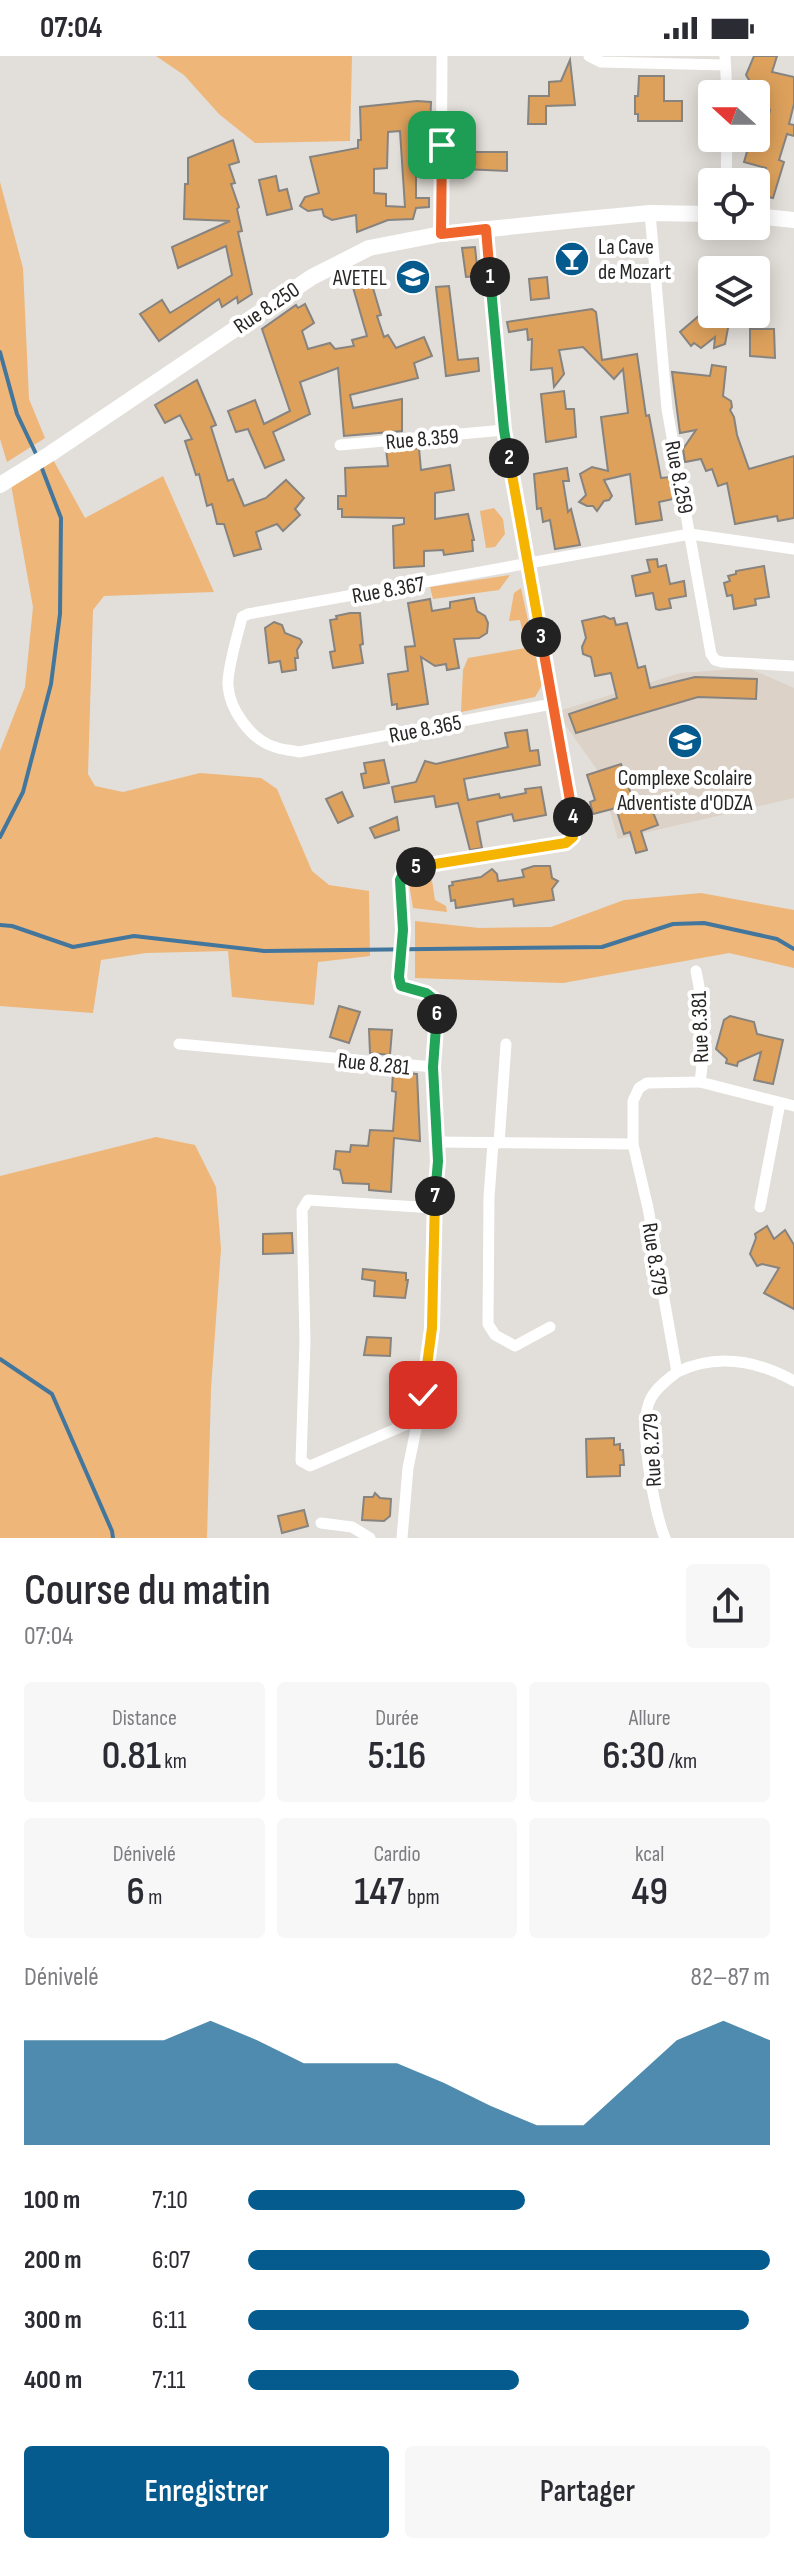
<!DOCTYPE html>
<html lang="fr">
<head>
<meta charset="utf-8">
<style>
	:root { --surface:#fff; --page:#f7f7f7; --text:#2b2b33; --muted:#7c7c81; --accent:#055b8d }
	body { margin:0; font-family:"Sofia Sans Condensed",sans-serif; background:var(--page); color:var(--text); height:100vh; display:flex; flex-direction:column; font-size:30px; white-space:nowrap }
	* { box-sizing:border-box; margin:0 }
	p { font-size:26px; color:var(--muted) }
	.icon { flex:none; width:44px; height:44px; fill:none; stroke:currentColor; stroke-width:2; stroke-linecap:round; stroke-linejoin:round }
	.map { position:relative; height:1482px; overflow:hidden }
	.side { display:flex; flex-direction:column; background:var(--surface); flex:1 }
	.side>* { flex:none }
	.needle { width:52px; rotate:291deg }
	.fabs { position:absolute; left:698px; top:24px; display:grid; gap:16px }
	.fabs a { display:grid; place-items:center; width:72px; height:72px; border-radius:8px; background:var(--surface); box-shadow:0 4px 20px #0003; font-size:40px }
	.pin { position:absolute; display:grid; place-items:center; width:68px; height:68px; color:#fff; margin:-34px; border-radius:16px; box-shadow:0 4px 12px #0006 }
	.km { position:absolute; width:40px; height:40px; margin:-20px; border-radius:50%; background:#222; color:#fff; font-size:22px; line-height:40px; text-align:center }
	.round { display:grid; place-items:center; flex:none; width:84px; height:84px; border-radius:8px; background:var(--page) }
	.headline { display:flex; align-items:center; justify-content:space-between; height:136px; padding:0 24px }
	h1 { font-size:44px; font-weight:600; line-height:60px }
	.stats { display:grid; grid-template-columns:repeat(3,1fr); gap:12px; height:136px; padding:8px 24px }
	.stats div { display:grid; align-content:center; border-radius:8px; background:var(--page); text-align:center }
	.stats b { font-size:40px; font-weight:600 }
	.stats small { font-size:22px; font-weight:400 }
	.stats p { font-size:22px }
	.chart { height:224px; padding:16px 24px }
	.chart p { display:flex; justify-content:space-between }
	.chart svg { width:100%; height:144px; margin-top:8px; fill:var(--accent); opacity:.7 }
	.cta { display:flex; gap:16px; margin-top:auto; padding:16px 24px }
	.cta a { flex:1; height:92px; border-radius:8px; background:var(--accent); color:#fff; font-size:32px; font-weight:600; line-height:92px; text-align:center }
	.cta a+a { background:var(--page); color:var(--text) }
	ul { padding:0 24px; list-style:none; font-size:26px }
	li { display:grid; grid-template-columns:128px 96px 1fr; align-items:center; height:60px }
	li i { height:20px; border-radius:10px; background:var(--accent) }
	.status { display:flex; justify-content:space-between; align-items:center; height:56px; padding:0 40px; background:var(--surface); direction:ltr }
	.status svg { height:22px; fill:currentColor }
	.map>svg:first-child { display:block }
	.built { fill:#dcd2c8 }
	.green { fill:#eeb679 }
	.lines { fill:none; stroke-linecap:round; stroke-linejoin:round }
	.stream { stroke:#43769d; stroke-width:4 }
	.building { fill:#dda15c; stroke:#87837f; stroke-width:2; fill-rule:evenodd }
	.street { stroke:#fff; stroke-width:11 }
	.secondary { stroke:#fff; stroke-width:16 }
	.split-1-casing { stroke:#fff; stroke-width:16 }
	.split-2-casing { stroke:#fff; stroke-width:16 }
	.split-3-casing { stroke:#fff; stroke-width:16 }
	.split-4-casing { stroke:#fff; stroke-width:16 }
	.split-5-casing { stroke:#fff; stroke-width:16 }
	.split-6-casing { stroke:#fff; stroke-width:16 }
	.split-7-casing { stroke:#fff; stroke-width:16 }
	.split-8-casing { stroke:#fff; stroke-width:16 }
	.split-1 { stroke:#f0652b; stroke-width:10 }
	.split-2 { stroke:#22a559; stroke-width:10 }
	.split-3 { stroke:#f5b400; stroke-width:10 }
	.split-4 { stroke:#f0652b; stroke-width:10 }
	.split-5 { stroke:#f5b400; stroke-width:10 }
	.split-6 { stroke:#22a559; stroke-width:10 }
	.split-7 { stroke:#22a559; stroke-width:10 }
	.split-8 { stroke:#f5b400; stroke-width:10 }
	.labels { text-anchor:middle; stroke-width:8; stroke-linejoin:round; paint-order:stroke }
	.poi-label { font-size:22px; fill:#282625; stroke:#fff; text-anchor:start }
	.street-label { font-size:22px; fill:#282625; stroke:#fff }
</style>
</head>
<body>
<div class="status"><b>07:04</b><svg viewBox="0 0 49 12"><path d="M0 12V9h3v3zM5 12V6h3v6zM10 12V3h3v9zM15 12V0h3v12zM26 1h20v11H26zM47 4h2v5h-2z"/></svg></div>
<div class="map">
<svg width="794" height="1482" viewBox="0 0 794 1482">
	<rect width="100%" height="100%" fill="#e2ded9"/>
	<polygon class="built" points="748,612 794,632 794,742 618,783 598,715 556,656 680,617"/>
	<g class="green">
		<polygon points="156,0 352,0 350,85 255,87 219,58 184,19"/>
		<polygon points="0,126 23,212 29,343 45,382 7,406 0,383"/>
		<polygon points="50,398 85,462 163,420 214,536 104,540 93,554 88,718 95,730 123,736 200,717 261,722 277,733 312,815 329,829 369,835 370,900 318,906 314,949 232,941 228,895 146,897 101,904 93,957 0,950 0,695 25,631 33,551 10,423"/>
		<polygon points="494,452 503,463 505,478 495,491 486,492 480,455"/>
		<polygon points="510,519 499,534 433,543 430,531"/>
		<polygon points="521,532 542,629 535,641 461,656 463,614 468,602 526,592 520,564 509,565 514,537"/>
		<polygon points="431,818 435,844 446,850 447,856 413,852 408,821"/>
		<polygon points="701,837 794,854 794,912 729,897 563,927 415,922 415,865 479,872 551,871 624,844"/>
		<polygon points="156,1081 195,1089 216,1131 221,1193 211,1333 207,1482 0,1482 0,1120"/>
	</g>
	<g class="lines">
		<g class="stream">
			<polyline points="0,296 17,358 38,402"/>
			<polyline points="0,781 23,736 51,628 60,558 61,462 41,410"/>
			<polyline points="0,869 12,870 73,891 134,880 264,895 602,891 673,868 704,867 777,883 794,893"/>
			<polyline points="0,1303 52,1338 112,1475 113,1482"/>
		</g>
	</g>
	<g class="building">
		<polygon points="754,0 777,0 772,16 794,21 794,48 789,68 794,69 794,80 787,78 779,104 784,106 773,142 759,139 766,112 744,106 751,82 756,82 756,75 764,78 770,54 768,50 756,47 756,38 746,38 749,24 746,19"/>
		<polygon points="570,4 575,49 546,50 546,68 528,68 529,40 549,40 549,26 561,25"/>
		<polygon points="639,20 664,20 664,45 682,45 682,65 638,65 638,58 635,58 635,40 638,40"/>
		<path d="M417,45L431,46L428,120H416V142H429V151L416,152L413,163L388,164L357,176L356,159L332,164L324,160L322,153L308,155L300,150L305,141L319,137L310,101L358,92V84H361L360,51ZM400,75L405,151L386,150V138L374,137V113L387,112L388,76Z"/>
		<polygon points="233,84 239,106 229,109 235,127 231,128 239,151 237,153 242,175 238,176 252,238 238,247 237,241 222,251 219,243 159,285 140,258 162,244 170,257 232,219 226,190 178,212 172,191 230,165 184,163 185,128 188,128 188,102"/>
		<polygon points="453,96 507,96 507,115 463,113 463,122 454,122"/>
		<polygon points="276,120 279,135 287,133 292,153 267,159 259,124"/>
		<polygon points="475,191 478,220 466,221 462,192"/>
		<polygon points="547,221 549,242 531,244 529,223"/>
		<polygon points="370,222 381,259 377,260 384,281 388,279 396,292 424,281 432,300 414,307 418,322 350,339 353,352 402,343 402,375 344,380 338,312 300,326 310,358 273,376 284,404 265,412 248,373 236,376 228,355 255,344 264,368 290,355 262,273 296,249 298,252 305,248 314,267 302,275 308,293 330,287 335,293 354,290 352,284 367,280 352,228"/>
		<polygon points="449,230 458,304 478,302 479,315 446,320 436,231"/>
		<polygon points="592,253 596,256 602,304 637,298 646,360 649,359 661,422 670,421 673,443 659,446 662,464 636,468 630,418 604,424 612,440 609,444 604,445 597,455 593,450 587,450 579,446 586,439 580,418 592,411 608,415 601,361 628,357 623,313 614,323 583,291 559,294 564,318 554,331 552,312 531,314 532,283 528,284 527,273 509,276 507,266"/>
		<polygon points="701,258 707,266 732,269 728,272 725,288 714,292 715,281 701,292 694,287 691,290 680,276"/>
		<polygon points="750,273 774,273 775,302 750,300"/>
		<polygon points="712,309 726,311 723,340 731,345 732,351 730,354 734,361 737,379 749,413 794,400 794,462 778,465 777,460 735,468 727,427 718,430 712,413 706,415 701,403 685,406 683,393 696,374 680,377 672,316 710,320"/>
		<polygon points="197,324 216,369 211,371 228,425 233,423 244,450 266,442 286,424 304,442 295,453 300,459 283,475 277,468 256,476 261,493 234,500 224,468 217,468 212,448 207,450 199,418 196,419 185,385 192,383 180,359 165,367 155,349"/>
		<polygon points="564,335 566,353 574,353 576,381 546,386 541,338"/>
		<polygon points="402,392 402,394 419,392 421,414 450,409 454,434 435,437 435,463 468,458 474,484 472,484 473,495 444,499 443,494 424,495 424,510 394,512 393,470 404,468 404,462 342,461 342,453 338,453 338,440 346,440 345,412 388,410 386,393"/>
		<polygon points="567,412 569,425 563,425 568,456 571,453 580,489 555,493 550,464 543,466 541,452 537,453 534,418"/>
		<polygon points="657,503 658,511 666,509 670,528 684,525 686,540 669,543 671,552 659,554 656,553 653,537 636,540 632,520 650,516 647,504"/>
		<polygon points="764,510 769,541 755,543 756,549 734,553 732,539 727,540 724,527 730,525 728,520 736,518 736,515"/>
		<polygon points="474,542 477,555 485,560 488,567 487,577 479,582 454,583 459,612 447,614 446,608 435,610 421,601 428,648 397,653 397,648 392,649 388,618 408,615 405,591 415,590 408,547 430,543 432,555 450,552 450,546"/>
		<polygon points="350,557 360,557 363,588 360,589 363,607 333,612 330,596 335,595 330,564 337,563 336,560"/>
		<polygon points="604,560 610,563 614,562 616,569 627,567 638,612 645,610 650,632 695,621 757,623 756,643 698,641 576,677 569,658 617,642 611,617 595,620 591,601 583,598 582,591 586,582 582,565"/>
		<polygon points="274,566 282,569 285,577 300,583 302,586 297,594 298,602 295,602 296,614 282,616 280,605 269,607 265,572"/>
		<polygon points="527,674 530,695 538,694 540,709 464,723 468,744 499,738 500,742 526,737 525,733 541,731 546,759 514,765 512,758 477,766 482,792 470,794 458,747 436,751 434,740 395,746 392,731 416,726 425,705 436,708 508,691 505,677"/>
		<polygon points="384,704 389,727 364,732 361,718 366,717 364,707"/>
		<polygon points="621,708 637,756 651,751 658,769 641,775 647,794 636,797 630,776 624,778 616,752 593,758 590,746 595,744 587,719"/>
		<polygon points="342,736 353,760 338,767 326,743"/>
		<polygon points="397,761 399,774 375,782 370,772"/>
		<polygon points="534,810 550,810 552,822 558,825 552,833 554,844 514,850 513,843 456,852 455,844 451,845 449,830 453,829 452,826 481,821 492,813 497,818 498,825 524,821 522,814"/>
		<polygon points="339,950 360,956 349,987 330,981"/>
		<polygon points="730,960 754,966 757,978 783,984 773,1028 754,1024 761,996 738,1006 737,1010 726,1007 727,1003 716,993 724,964"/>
		<polygon points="369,973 392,974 390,999 370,997"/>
		<polygon points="393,1016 417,1018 420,1085 394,1082 391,1136 369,1134 369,1128 343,1127 340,1114 334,1113 336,1095 350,1096 351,1089 368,1090 370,1074 393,1075 396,1036 392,1035"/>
		<polygon points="767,1170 774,1183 785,1174 794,1189 794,1253 764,1237 779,1212 762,1208 757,1210 750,1198 756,1182 755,1178"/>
		<polygon points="292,1177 293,1197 263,1198 263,1178"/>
		<polygon points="363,1213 406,1217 406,1224 408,1224 405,1242 374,1240 375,1225 362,1223"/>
		<polygon points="367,1281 391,1282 390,1300 364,1299"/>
		<polygon points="614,1382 614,1389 620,1388 620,1394 623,1394 624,1409 620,1409 620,1420 587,1421 586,1383"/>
		<polygon points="375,1437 380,1442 391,1443 390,1460 384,1465 362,1464 364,1441 373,1441"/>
		<polygon points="304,1454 308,1470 282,1477 278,1460"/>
	</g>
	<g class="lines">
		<g class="street">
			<polyline points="589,0 601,6 724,9"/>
			<polyline points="725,0 727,38"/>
			<polyline points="726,126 727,82"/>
			<polyline points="650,157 667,353 711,598 715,604 722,606 794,610"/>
			<polyline points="441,178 442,0"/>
			<polyline points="340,389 504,374"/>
			<path d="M552,648L299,696C291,694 282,694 275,691C251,684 229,653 228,629C227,613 238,578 242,561L248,558L690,478L794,493"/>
			<path d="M696,915C704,952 706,988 700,1026L794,1050"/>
			<polyline points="179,988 433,1011 438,1105 432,1272 423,1339 408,1412 402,1482"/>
			<path d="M433,1011L438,953C432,935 417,936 401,930L399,921L403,874L400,824L405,813L566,787L573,781L575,773L504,374L486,173"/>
			<path d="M700,1026L647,1027L639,1032L633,1045V1088L648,1152L677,1316C717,1297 756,1304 794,1325"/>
			<polyline points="437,1086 633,1088"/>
			<polyline points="493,1087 489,1141 488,1268 495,1279 515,1290 550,1271"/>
			<polyline points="499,1087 506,988"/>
			<polyline points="760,1151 780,1047"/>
			<polyline points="419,1363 310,1410 301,1405 305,1285 302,1154 308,1144 434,1152"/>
			<polyline points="321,1467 352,1471 370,1482"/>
			<path d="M665,1482C654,1456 637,1366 651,1342C657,1331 668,1323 677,1316"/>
		</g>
		<g class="secondary">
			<polyline points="756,160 794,164"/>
			<polyline points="0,429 50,398 312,221 369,192 441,178 586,163 650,157 712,158"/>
		</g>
	</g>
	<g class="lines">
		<g class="split-1-casing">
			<polyline id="split-1" points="442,89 441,178 486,173 490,221"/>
		</g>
		<g class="split-2-casing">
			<polyline id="split-2" points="490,221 504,374 509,402"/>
		</g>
		<g class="split-3-casing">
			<polyline id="split-3" points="509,402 541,581"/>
		</g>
		<g class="split-4-casing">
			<polyline id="split-4" points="541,581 573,761"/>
		</g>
		<g class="split-5-casing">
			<polyline id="split-5" points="416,811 566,787 573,781 573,761"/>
		</g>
		<g class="split-6-casing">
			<polyline id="split-6" points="416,811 405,813 400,824 403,874 399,921 401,930 426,937 435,944 437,958"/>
		</g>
		<g class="split-7-casing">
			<polyline id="split-7" points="435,1140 438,1105 433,1011 437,958"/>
		</g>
		<g class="split-8-casing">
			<polyline id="split-8" points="423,1339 432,1272 435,1140"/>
		</g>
		<use href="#split-1" class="split-1"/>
		<use href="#split-2" class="split-2"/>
		<use href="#split-3" class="split-3"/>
		<use href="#split-4" class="split-4"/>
		<use href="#split-5" class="split-5"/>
		<use href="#split-6" class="split-6"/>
		<use href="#split-7" class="split-7"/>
		<use href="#split-8" class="split-8"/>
	</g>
	<defs>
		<g id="bar-disc" transform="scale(1.8)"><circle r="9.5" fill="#055b8d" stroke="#fff"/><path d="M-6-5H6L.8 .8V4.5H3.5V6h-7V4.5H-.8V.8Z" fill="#fff"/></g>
		<g id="school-disc" transform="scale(1.8)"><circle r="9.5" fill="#055b8d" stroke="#fff"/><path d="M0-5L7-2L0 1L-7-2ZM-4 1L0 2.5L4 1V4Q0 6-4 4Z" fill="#fff"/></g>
	</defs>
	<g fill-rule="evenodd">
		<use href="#bar-disc" x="572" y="203"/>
		<use href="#school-disc" x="413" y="221"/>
		<use href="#school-disc" x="685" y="685"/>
	</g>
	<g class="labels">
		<g class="poi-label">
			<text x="598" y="198">La Cave<tspan x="598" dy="25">de Mozart</tspan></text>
			<text x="387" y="229" text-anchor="end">AVETEL</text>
			<text x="685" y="729" text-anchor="middle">Complexe Scolaire<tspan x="685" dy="25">Adventiste d'ODZA</tspan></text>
		</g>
		<g class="street-label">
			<text transform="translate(266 251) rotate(-34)" y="8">Rue 8.250</text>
			<text transform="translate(422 382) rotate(-5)" y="8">Rue 8.359</text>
			<text transform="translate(680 421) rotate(79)" y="8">Rue 8.259</text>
			<text transform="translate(388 533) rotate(-10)" y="8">Rue 8.367</text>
			<text transform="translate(425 672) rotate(-11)" y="8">Rue 8.365</text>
			<text transform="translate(699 971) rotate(-92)" y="8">Rue 8.381</text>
			<text transform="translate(374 1007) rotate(6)" y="8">Rue 8.281</text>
			<text transform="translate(656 1203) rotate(81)" y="8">Rue 8.379</text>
			<text transform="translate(651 1394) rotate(-93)" y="8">Rue 8.279</text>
		</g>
	</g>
</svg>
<div class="fabs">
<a><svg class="needle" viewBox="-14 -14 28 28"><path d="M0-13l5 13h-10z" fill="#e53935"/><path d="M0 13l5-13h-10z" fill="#7c7c81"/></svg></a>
<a><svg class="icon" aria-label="locate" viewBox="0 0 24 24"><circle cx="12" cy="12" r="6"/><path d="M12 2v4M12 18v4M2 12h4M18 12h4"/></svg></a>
<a><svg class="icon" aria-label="layers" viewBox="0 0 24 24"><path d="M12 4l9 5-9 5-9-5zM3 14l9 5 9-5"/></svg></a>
</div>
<div class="pin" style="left:442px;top:89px;background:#1e9e55"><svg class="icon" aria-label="arrive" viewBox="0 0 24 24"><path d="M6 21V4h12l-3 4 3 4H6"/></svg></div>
<div class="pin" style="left:423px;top:1339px;background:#d93025"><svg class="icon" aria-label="check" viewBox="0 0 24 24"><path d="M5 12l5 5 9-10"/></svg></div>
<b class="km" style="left:490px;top:221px">1</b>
<b class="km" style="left:509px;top:402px">2</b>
<b class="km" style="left:541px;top:581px">3</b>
<b class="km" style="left:573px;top:761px">4</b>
<b class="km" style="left:416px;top:811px">5</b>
<b class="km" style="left:437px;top:958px">6</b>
<b class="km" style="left:435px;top:1140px">7</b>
</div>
<section class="side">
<div class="headline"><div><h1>Course du matin</h1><p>07:04</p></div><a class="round"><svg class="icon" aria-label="share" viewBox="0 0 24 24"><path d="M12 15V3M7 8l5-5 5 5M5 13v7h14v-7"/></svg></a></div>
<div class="stats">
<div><p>Distance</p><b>0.81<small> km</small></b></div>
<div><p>Durée</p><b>5:16</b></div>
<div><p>Allure</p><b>6:30<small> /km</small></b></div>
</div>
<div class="stats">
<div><p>Dénivelé</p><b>6<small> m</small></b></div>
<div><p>Cardio</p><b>147<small> bpm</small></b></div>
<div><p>kcal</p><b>49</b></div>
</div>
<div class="chart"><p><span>Dénivelé</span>82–87 m</p>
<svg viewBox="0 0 160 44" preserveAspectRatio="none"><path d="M0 44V12L10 12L20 12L30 12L40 6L50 12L60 19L70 19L80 19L90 25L100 32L110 38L120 38L130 25L140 12L150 6L160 12V44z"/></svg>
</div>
<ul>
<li><b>100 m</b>7:10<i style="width:53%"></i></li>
<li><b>200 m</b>6:07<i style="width:100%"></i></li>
<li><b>300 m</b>6:11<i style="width:96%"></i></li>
<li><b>400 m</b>7:11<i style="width:52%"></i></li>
</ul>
<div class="cta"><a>Enregistrer</a><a>Partager</a></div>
</section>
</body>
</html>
